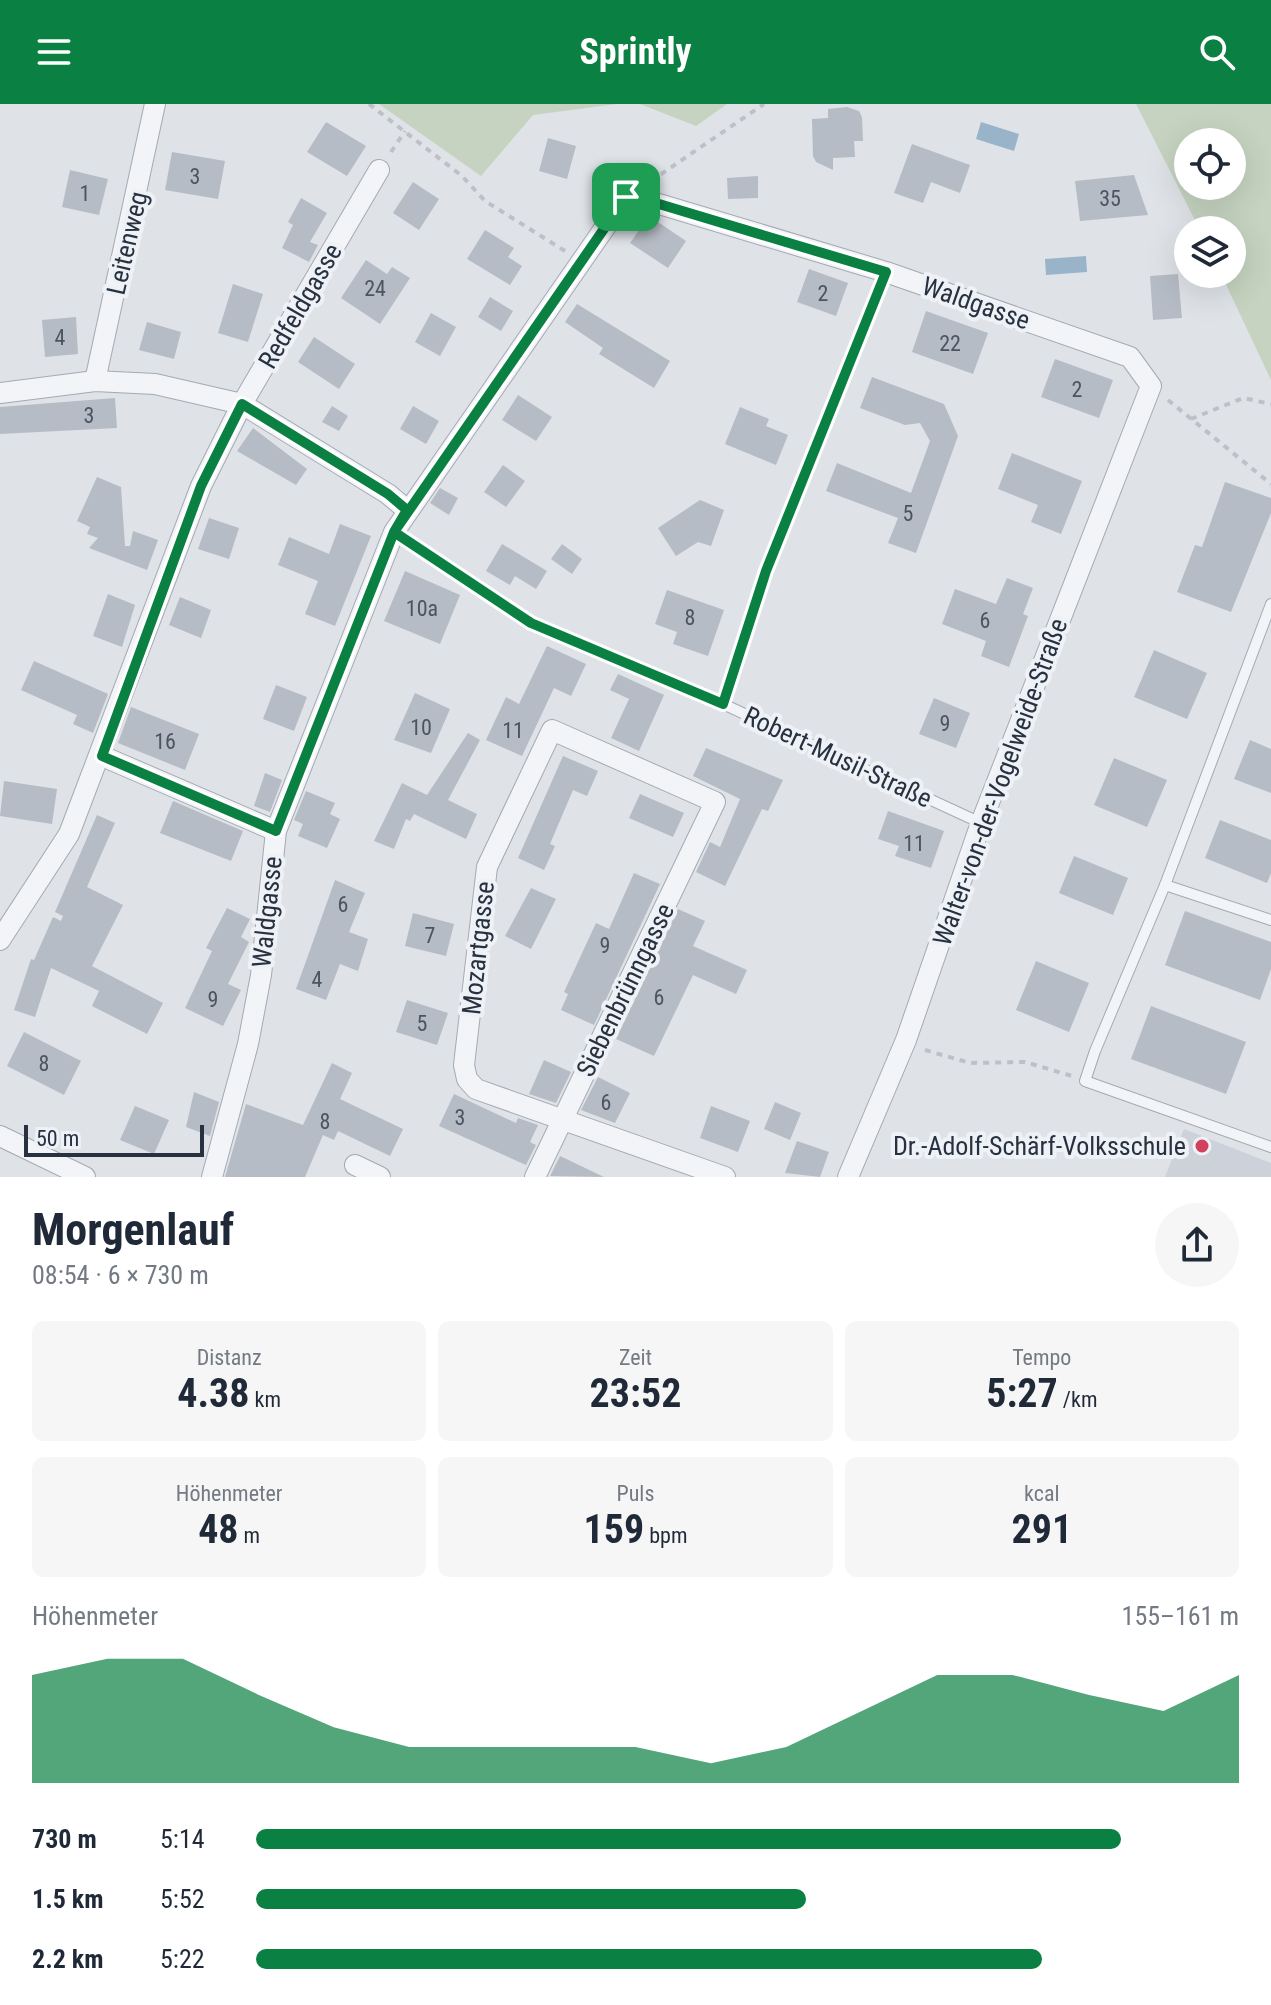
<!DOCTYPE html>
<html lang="de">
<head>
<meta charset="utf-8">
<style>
	:root { --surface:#fff; --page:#f6f6f7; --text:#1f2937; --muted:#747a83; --accent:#0b8043 }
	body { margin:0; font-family:"Roboto Condensed",sans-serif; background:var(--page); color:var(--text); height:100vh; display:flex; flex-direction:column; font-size:30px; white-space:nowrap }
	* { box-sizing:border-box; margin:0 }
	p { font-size:26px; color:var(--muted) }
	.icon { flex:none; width:44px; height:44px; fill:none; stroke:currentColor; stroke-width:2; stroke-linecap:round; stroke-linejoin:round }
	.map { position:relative; height:1073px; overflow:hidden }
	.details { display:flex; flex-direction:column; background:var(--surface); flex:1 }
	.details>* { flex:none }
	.tools { position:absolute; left:1174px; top:24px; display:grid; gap:16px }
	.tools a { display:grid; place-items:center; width:72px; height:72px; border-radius:50%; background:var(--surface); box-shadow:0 8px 32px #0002; font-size:40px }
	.scale { position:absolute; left:24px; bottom:20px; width:180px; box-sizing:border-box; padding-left:8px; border:4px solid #273140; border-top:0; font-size:22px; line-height:28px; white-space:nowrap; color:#273140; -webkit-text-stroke:6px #eef2f6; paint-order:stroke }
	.pin { position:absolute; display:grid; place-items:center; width:68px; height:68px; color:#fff; margin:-34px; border-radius:16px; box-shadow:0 4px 12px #0006 }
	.round { display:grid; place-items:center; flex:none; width:84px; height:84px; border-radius:42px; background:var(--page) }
	.summary { display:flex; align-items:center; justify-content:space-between; height:136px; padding:0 32px }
	h1 { font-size:44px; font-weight:700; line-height:60px }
	.figures { display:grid; grid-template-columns:repeat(3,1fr); gap:12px; height:136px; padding:8px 32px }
	.figures div { display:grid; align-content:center; border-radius:12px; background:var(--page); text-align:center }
	.figures b { font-size:40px; font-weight:700 }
	.figures small { font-size:22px; font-weight:400 }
	.figures p { font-size:22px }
	.chart { height:224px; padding:16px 32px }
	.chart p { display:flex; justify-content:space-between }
	.chart svg { width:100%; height:144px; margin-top:8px; fill:var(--accent); opacity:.7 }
	ul { padding:0 32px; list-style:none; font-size:26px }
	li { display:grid; grid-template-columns:128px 96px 1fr; align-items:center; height:60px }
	li i { height:20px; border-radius:10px; background:var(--accent) }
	header { display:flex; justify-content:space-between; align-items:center; height:104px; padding:0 32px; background:var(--accent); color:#fff; font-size:36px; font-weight:700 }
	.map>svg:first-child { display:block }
	.built { fill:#cdd2da }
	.green { fill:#c5d3c0; fill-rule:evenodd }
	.water { fill:#99b3c9 }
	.building { fill:#b6bcc5 }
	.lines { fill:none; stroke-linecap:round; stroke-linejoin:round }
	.service-casing { stroke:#a4aab2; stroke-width:12 }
	.minor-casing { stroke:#a4aab2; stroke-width:22 }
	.path { stroke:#bdc1c7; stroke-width:4; stroke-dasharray:6 6; stroke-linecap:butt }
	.service { stroke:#f2f4f7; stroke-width:10 }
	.minor { stroke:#f2f4f7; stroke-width:20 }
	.route-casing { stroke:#fff; stroke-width:16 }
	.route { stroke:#0b8043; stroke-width:10 }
	.poi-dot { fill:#d1415d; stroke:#eef2f6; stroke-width:3 }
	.labels { text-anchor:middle; stroke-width:8; stroke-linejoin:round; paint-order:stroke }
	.number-label { font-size:22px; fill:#4b5461 }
	.street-label { font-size:26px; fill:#273140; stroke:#eef2f6 }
	.poi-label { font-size:26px; fill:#273140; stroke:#eef2f6; text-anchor:end }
</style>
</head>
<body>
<header><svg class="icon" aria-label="menu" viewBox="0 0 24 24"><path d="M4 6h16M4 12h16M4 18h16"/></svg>Sprintly<svg class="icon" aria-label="search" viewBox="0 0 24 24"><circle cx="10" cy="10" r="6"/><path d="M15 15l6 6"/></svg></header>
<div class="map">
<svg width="1271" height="1073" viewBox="0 0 1271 1073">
	<rect width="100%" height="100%" fill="#dfe3e8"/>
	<polygon class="built" points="1184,1025 1271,1059 1271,1073 1165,1073"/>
	<g class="green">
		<polygon points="379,0 617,0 533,11 481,72"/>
		<polygon points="640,0 727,0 696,22"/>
		<path d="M1136,0H1271V276L1221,170H1232V126H1200ZM1188,38H1232V82H1188Z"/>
	</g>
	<g class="water">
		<polygon points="981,18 1019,30 1014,47 976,35"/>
		<polygon points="1086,152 1087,168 1046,171 1045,155"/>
	</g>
	<g class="building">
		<polygon points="847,3 859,7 862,13 863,37 854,37 855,53 833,54 833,66 816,58 813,52 812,15 828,14 828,5"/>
		<polygon points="326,18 366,42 347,72 307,48"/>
		<polygon points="548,34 576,42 567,75 539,67"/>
		<polygon points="912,40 970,61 960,89 931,78 923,99 894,89"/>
		<polygon points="172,48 225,57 218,95 165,86"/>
		<polygon points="70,66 108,75 99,111 62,103"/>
		<polygon points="1134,71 1148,111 1080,117 1075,77"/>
		<polygon points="758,72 758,94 728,95 727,74"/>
		<polygon points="413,78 439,95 419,126 393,109"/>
		<polygon points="301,94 327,109 310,138 318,141 309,158 282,144 293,121 288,118"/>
		<polygon points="649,112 686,137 668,164 630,139"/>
		<polygon points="485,126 514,144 508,153 522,162 510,181 467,155"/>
		<polygon points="366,156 387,170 392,163 410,174 380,220 341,194"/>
		<polygon points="809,165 848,179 836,212 797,198"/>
		<polygon points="1178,170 1182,214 1153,216 1150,172"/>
		<polygon points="233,180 263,190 248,238 218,229"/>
		<polygon points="490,193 513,207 501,227 478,213"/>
		<polygon points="577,200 670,257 654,284 599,250 603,244 565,218"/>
		<polygon points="926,207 988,229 973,270 912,248"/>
		<polygon points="431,209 456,223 440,252 415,238"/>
		<polygon points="76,213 78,250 45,253 42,216"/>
		<polygon points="147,218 181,228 174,255 139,246"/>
		<polygon points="314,233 355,260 339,285 298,258"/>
		<polygon points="1055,255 1113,276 1099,314 1041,293"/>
		<polygon points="872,273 944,300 958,332 916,449 888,439 898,414 826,387 837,359 911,389 930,337 920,319 905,321 860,304"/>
		<polygon points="518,291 552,313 536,337 502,316"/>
		<polygon points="115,294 117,324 0,330 0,303"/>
		<polygon points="332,302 348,312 339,327 322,318"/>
		<polygon points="413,302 439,317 426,340 400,325"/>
		<polygon points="740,303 769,315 766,322 788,331 776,361 725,340"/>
		<polygon points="253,324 307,365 296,381 237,347"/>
		<polygon points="1012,349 1082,377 1061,430 1031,418 1038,401 998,385"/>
		<polygon points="503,361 525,377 506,403 484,388"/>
		<polygon points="97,373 121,383 125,442 130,442 133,427 158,436 147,466 89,444 98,434 87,430 90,423 77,417"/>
		<polygon points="1225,378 1271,394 1271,409 1231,508 1177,488 1195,441 1202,443"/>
		<polygon points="440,384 458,394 449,411 430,399"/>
		<polygon points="700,396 724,406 711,442 698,438 676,452 658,424"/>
		<polygon points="209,414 239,424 229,455 198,445"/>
		<polygon points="340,420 371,432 335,522 305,510 318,477 278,461 289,433 329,450"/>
		<polygon points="502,440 547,467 536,485 515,472 510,481 486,467"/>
		<polygon points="562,440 582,455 572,470 551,455"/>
		<polygon points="405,467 460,491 440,540 384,517"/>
		<polygon points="1007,474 1033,484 1023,510 1028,512 1009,563 981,552 986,537 942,520 955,485 996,500"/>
		<polygon points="667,486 724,506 708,552 673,540 677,528 655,520"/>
		<polygon points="108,490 135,501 122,543 93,532"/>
		<polygon points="180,493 211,506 201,534 169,521"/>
		<polygon points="547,542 586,560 571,592 554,584 522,652 486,636 506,593 519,600"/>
		<polygon points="1154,546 1207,569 1187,615 1134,593"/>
		<polygon points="34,557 108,590 93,629 73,620 77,611 21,586"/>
		<polygon points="618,570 664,591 639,647 611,634 629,595 610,586"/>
		<polygon points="276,581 307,593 294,627 263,615"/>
		<polygon points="415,589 450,605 431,649 394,636"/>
		<polygon points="934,594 970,609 956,644 919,630"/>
		<polygon points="131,603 199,630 185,666 118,639"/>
		<polygon points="468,629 480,636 448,696 477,710 466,735 414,710 410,717 406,715 394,745 374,737 402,679 427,691"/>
		<polygon points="1250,636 1271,645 1271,689 1234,675"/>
		<polygon points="706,644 783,676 768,707 762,705 725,782 696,768 710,738 720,743 740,695 693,672"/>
		<polygon points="563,652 598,667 587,692 573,686 550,740 555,742 544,766 518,754"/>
		<polygon points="1114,654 1167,676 1147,723 1094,701"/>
		<polygon points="265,669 282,676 270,708 254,702"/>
		<polygon points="4,677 57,685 52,720 0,712"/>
		<polygon points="306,687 335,699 330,710 340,715 327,744 298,732 303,720 294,716"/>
		<polygon points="640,690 684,709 673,733 629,714"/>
		<polygon points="173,697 243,727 231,757 160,729"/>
		<polygon points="888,707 944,727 931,764 895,752 899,742 878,735"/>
		<polygon points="97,711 115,719 87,783 123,801 92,862 163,899 147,930 92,902 99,887 51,864 35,913 14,906 31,855 34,856 53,813 61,817 63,812 55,808"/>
		<polygon points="1220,716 1271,736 1271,769 1267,779 1205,754"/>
		<polygon points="1074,752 1128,774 1113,811 1059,789"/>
		<polygon points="634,769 660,780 594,921 561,906 568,890 564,888 596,819 609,825"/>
		<polygon points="335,776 365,789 349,828 368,835 358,867 340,860 326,896 296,885"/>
		<polygon points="531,784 556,795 531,845 505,832"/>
		<polygon points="227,804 250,815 241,833 249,838 228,880 241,886 223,922 185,904 212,847 206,844"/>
		<polygon points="678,805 705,817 693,842 747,866 736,890 693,871 654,952 616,935"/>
		<polygon points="1185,807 1271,838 1271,865 1260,896 1165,861"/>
		<polygon points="413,809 454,820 446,852 405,842"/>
		<polygon points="1036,857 1089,879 1069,928 1016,906"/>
		<polygon points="407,896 448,909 437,941 396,928"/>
		<polygon points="1151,902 1246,938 1226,990 1131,955"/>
		<polygon points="24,928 81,957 64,991 7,962"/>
		<polygon points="544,956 571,968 556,999 529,990"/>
		<polygon points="332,959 352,969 340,995 403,1025 390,1052 338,1027 334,1036 323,1031 305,1073 225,1073 246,1000 303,1021"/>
		<polygon points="598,973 630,989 615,1019 581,1006"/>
		<polygon points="194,988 219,998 210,1032 186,1023"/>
		<polygon points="454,990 516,1019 518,1014 538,1021 530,1038 536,1041 526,1061 439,1022"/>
		<polygon points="775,998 801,1009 790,1036 764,1025"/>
		<polygon points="135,1002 169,1016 154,1050 120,1036"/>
		<polygon points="711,1002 750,1017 738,1048 700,1034"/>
		<polygon points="797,1037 829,1048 820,1073 785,1069"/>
		<polygon points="560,1052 604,1073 550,1072"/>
	</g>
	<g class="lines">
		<g class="service-casing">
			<g id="service">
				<polyline points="886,168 766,467 723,600 981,719"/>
				<polyline points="1271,500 1165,781 1095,947 1085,977 1271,1043"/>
				<polyline points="1165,781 1271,816"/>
			</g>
		</g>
		<g class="minor-casing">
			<g id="minor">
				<polyline points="95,277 155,0"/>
				<polyline points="0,289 95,277 155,280 242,300 388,390 407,406"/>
				<polyline points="102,652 276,727"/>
				<polyline points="0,836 69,730 201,382 242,300 379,66"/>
				<polyline points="0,1032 85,1073"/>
				<polyline points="355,1061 380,1073"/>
				<polyline points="212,1073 248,940 261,871 276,727 394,428 626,93 659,100 886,168 1130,253 1151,282 981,719 906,936 848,1073"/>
				<polyline points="535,1073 715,698 552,626 487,763 464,961 467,975 476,985 725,1073"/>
			</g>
		</g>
		<g class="path">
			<polyline points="369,0 462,72 485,97 565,147"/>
			<polyline points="391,48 405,27"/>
			<polyline points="651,77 764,0"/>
			<polyline points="1168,296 1271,380"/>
			<polyline points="1191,315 1243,294 1271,300"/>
			<polyline points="411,437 531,519 710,594"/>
			<polyline points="925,946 970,959 1025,958 1072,972"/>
		</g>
		<use href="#service" class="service"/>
		<use href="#minor" class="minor"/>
	</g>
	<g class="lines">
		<g class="route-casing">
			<polyline id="route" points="626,93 394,428 276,727 102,652 201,382 242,300 388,390 407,406 394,428 531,519 723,600 766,467 886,168 659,100 626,93"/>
		</g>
		<use href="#route" class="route"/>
	</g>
	<circle class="poi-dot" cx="1202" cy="1042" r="8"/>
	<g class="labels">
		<g class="number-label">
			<text x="195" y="80">3</text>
			<text x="85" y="97">1</text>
			<text x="1110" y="102">35</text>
			<text x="375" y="192">24</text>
			<text x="823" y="197">2</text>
			<text x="60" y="241">4</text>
			<text x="950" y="247">22</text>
			<text x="1077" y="293">2</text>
			<text x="89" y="319">3</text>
			<text x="908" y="417">5</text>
			<text x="422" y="512">10a</text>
			<text x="690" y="521">8</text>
			<text x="985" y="524">6</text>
			<text x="945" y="627">9</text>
			<text x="421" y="631">10</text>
			<text x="513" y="634">11</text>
			<text x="165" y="645">16</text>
			<text x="914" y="747">11</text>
			<text x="343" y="808">6</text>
			<text x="430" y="839">7</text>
			<text x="605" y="849">9</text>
			<text x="317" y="883">4</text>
			<text x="659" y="901">6</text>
			<text x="213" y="903">9</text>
			<text x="422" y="927">5</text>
			<text x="44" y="967">8</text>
			<text x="606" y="1006">6</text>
			<text x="460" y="1021">3</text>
			<text x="325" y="1025">8</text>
		</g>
		<g class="street-label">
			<text transform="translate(127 139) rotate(-77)" y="9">Leitenweg</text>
			<text transform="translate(976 199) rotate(19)" y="9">Waldgasse</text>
			<text transform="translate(300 202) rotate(-60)" y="9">Redfeldgasse</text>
			<text transform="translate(838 653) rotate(25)" y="9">Robert-Musil-Straße</text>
			<text transform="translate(1000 678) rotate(-70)" y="9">Walter-von-der-Vogelweide-Straße</text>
			<text transform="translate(267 808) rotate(-84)" y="9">Waldgasse</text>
			<text transform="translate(478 844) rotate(-84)" y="9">Mozartgasse</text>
			<text transform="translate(625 886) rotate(-64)" y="9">Siebenbrünngasse</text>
		</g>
		<g class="poi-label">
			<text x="1186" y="1051">Dr.-Adolf-Schärf-Volksschule</text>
		</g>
	</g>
</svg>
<div class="tools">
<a><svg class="icon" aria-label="locate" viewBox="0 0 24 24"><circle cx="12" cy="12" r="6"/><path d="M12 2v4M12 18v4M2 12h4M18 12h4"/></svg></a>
<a><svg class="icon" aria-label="layers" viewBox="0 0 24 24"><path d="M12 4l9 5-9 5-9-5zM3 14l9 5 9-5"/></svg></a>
</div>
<div class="scale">50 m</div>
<div class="pin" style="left:626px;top:93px;background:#1e9e55"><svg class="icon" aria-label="arrive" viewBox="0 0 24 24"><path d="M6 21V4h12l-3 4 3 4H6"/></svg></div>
</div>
<section class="details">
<div class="summary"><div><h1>Morgenlauf</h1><p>08:54 · 6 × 730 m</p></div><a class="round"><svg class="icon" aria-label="share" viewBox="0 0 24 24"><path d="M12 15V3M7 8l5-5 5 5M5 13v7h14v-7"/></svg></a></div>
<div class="figures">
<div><p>Distanz</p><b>4.38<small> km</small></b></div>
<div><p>Zeit</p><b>23:52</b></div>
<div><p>Tempo</p><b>5:27<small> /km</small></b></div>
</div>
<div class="figures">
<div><p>Höhenmeter</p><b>48<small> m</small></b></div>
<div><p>Puls</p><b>159<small> bpm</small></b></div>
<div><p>kcal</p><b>291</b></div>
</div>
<div class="chart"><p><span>Höhenmeter</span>155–161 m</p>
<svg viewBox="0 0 160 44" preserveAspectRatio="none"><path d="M0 44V11L10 6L20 6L30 17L40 27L50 33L60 33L70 33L80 33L90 38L100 33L110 22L120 11L130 11L140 17L150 22L160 11V44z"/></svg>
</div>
<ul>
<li><b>730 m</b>5:14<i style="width:88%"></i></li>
<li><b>1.5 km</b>5:52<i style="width:56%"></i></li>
<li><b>2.2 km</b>5:22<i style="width:80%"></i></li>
</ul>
</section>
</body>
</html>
